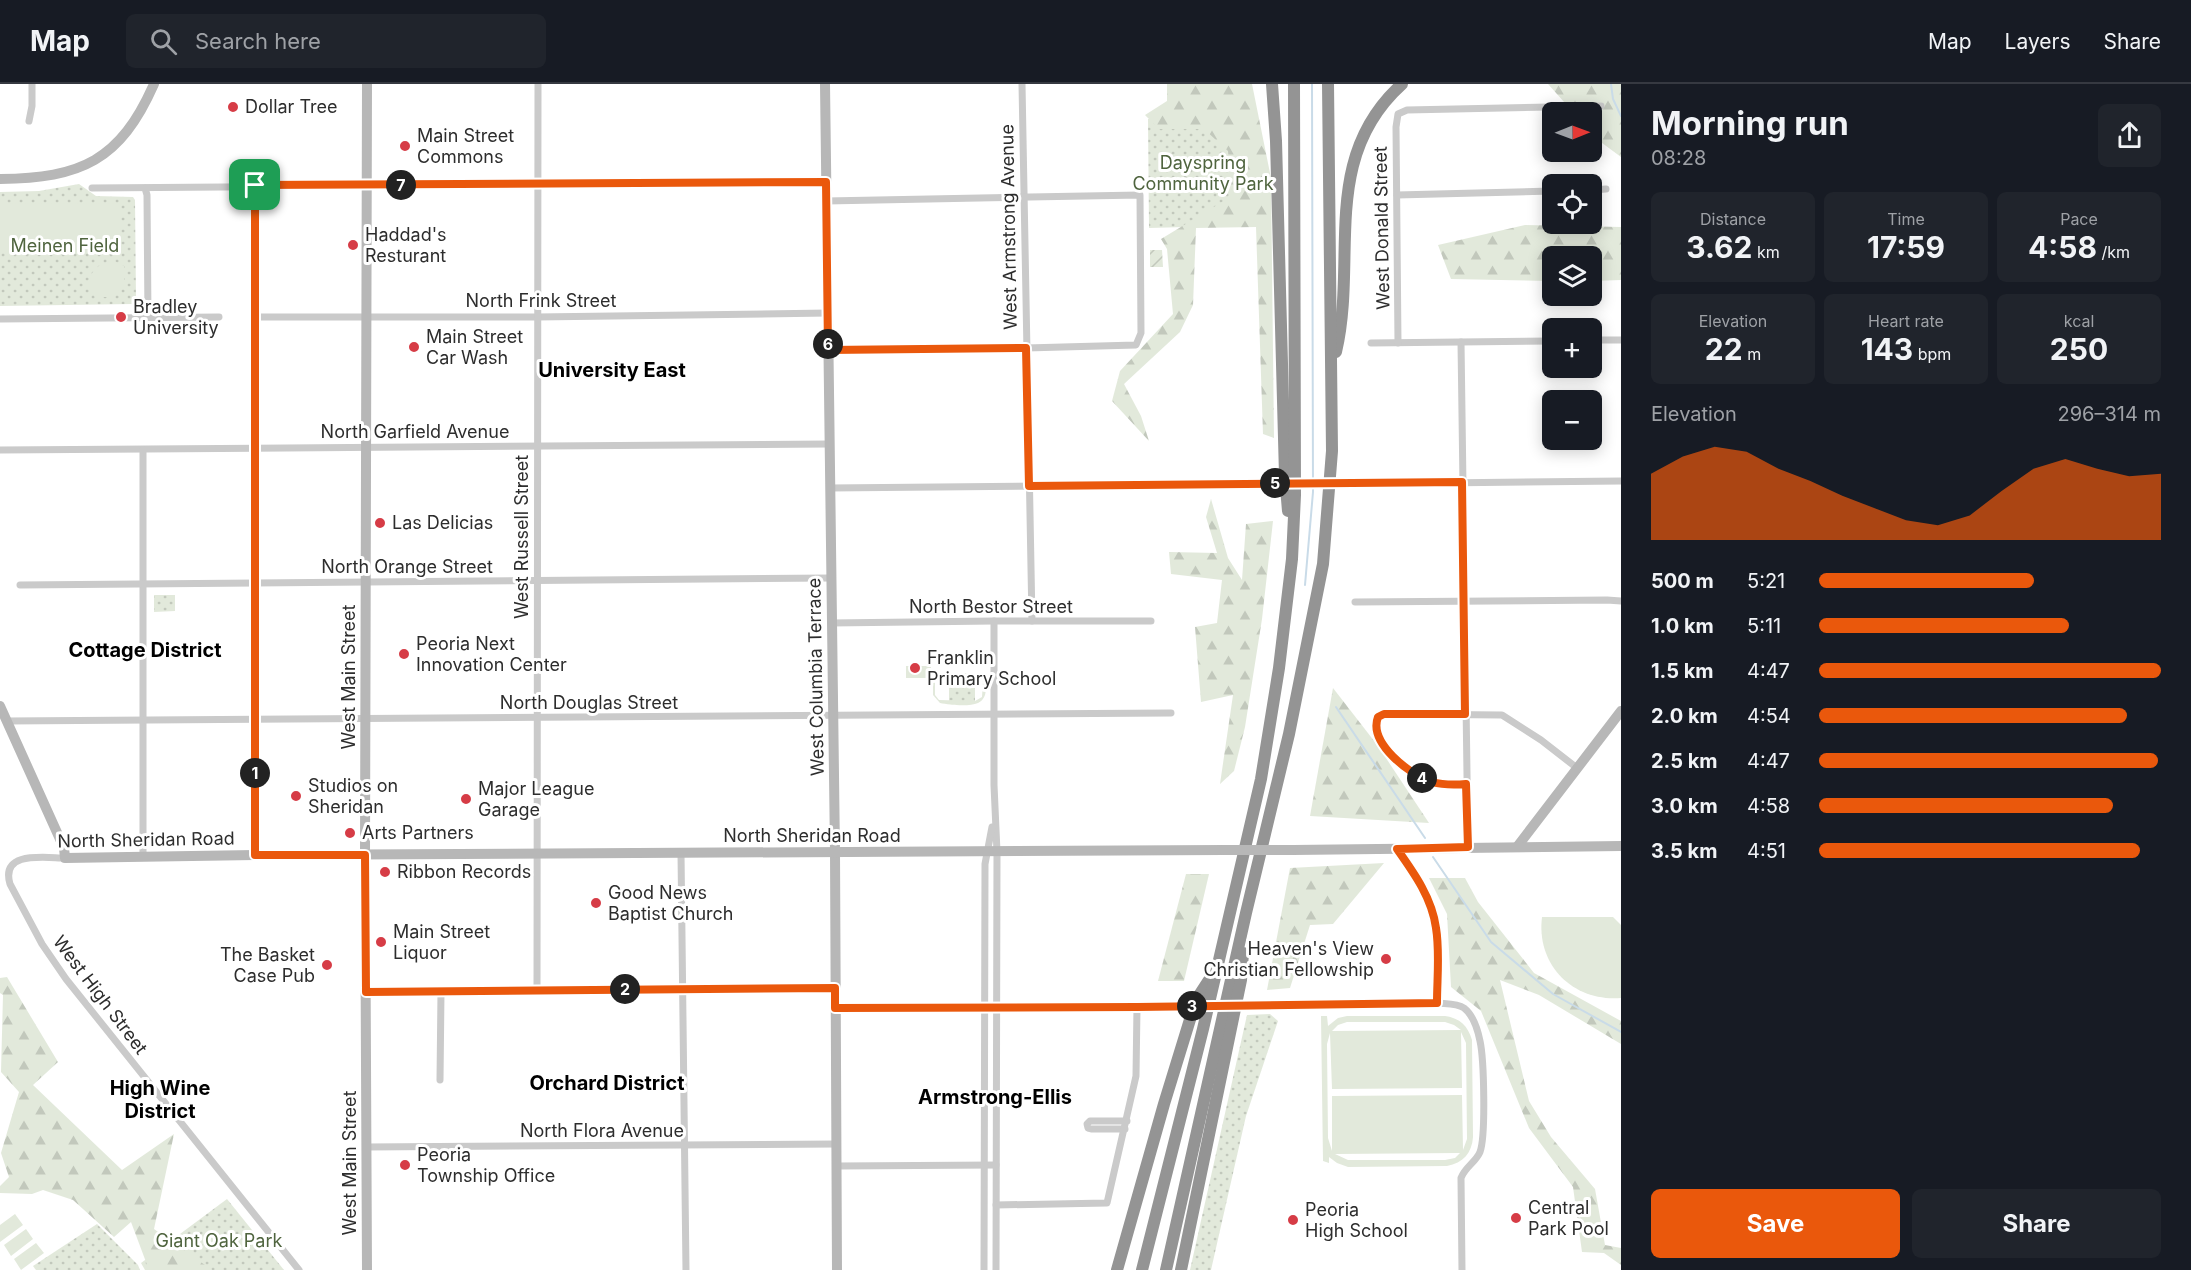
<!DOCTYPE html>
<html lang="en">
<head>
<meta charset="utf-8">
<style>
	:root { --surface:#171b24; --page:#20242c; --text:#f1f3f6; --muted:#9ea1a6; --line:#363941; --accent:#ea580c }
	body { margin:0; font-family:Inter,sans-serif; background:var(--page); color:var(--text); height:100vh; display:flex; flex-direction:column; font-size:22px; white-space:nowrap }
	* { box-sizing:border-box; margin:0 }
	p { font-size:20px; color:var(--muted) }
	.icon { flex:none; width:33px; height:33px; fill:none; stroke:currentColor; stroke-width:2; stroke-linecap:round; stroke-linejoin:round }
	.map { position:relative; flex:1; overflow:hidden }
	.drawer { display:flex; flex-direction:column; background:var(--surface); width:570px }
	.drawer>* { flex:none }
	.needle { width:39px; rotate:89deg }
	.tools { position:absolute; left:1542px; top:18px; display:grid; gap:12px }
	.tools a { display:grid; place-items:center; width:60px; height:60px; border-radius:9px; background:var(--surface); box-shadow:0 3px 15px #0003; font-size:30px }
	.pin { position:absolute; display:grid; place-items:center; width:51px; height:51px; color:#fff; margin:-26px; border-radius:12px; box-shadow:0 3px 9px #0006 }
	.km { position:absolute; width:30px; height:30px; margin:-15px; border-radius:50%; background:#222; color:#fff; font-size:16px; line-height:30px; text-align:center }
	.round { display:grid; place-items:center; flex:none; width:63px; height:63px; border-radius:9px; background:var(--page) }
	.overview { display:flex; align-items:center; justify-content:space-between; height:102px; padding:0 30px }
	h1 { font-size:33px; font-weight:700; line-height:45px }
	.metrics { display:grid; grid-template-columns:repeat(3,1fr); gap:9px; height:102px; padding:6px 30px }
	.metrics div { display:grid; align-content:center; border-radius:9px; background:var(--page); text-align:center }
	.metrics b { font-size:30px; font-weight:700 }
	.metrics small { font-size:16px; font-weight:400 }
	.metrics p { font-size:16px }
	.chart { height:168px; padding:12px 30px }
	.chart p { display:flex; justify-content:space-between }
	.chart svg { width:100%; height:108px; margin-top:6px; fill:var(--accent); opacity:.7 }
	.button { display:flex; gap:12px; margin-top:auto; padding:12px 30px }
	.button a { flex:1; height:69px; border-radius:9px; background:var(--accent); color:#fff; font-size:24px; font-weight:700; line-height:69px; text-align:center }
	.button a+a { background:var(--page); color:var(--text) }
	ul { padding:0 30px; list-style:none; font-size:20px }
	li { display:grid; grid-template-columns:96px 72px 1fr; align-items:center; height:45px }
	li i { height:15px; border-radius:8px; background:var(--accent) }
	header { display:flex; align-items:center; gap:36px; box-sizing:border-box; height:84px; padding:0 30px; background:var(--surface); border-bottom:2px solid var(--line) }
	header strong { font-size:28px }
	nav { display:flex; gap:33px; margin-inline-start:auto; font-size:21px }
	.search { width:420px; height:54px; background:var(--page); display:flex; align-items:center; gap:15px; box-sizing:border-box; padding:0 21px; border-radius:9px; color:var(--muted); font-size:22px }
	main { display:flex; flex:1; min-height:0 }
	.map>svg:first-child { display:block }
	.grass { fill:url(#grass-dots) }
	.forest { fill:url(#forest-firs) }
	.garden { fill:url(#garden-furrows) }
	.pitch { fill:#e2e9db; fill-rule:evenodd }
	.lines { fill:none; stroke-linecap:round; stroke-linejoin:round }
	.stream { stroke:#c9dbe8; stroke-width:2 }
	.street { stroke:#cacaca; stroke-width:7 }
	.secondary { stroke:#b7b7b7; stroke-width:10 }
	.highway { stroke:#949494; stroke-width:12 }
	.street-bridge { stroke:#cacaca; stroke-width:7 }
	.secondary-bridge { stroke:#b7b7b7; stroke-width:10 }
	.route-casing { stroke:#fff; stroke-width:12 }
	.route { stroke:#ea580c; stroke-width:8 }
	.poi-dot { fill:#d63c46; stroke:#fff; stroke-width:2 }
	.labels { text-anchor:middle; stroke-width:6; stroke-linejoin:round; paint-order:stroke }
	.poi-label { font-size:18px; fill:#2d2d2d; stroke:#fff; text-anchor:start }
	.park-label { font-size:18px; fill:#4f643e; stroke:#fff }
	.street-label { font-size:18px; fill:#2d2d2d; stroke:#fff }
	.neighbourhood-label { font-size:20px; font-weight:bold; fill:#000; stroke:#fff }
</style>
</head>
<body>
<header>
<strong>Map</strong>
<div class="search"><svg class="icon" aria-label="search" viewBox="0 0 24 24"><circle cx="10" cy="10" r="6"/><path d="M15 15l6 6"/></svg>Search here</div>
<nav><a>Map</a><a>Layers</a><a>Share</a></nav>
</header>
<main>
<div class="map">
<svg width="1621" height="1186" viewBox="0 0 1621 1186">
	<defs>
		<pattern id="grass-dots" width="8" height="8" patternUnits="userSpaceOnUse" patternTransform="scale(1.5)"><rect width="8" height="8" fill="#e2e9db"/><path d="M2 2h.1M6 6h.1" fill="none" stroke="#c2c8bc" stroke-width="1.8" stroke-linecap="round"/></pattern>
		<pattern id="forest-firs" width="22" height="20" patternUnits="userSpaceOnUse" patternTransform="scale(1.5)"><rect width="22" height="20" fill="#e2e9db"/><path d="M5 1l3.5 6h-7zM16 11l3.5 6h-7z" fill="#c2c8bc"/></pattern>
		<pattern id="garden-furrows" width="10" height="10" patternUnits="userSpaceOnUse" patternTransform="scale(1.5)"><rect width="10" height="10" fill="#e2e9db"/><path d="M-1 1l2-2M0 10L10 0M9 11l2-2" fill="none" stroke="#c2c8bc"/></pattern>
	</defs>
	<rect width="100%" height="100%" fill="#fff"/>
	<g class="grass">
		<polygon points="1256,34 1259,141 1149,144 1148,35"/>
		<polygon points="79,100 96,112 133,113 135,116 136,215 133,220 0,222 0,108 39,107"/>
		<polygon points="154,511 175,511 175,527 154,528"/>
		<rect x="949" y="592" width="26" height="25"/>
		<polygon points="1270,930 1278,937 1246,1032 1211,1186 1190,1186 1247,931"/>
		<polygon points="227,1115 284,1186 145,1186 141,1179"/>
		<polygon points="97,1140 138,1181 140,1186 36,1186 33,1182"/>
	</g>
	<g class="forest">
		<polygon points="1167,0 1252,0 1271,94 1274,354 1263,350 1256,143 1196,144 1193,221 1180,248 1124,300 1141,332 1149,357 1112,317 1120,287 1173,230 1167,165 1161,155 1232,112 1228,67 1204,45 1159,45 1145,31 1167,17"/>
		<polygon points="1548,0 1621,0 1621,73 1598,56 1592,49 1592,28 1573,28"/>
		<polygon points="1525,141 1621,143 1621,196 1592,197 1592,172 1552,172 1552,197 1451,195 1438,161"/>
		<polygon points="1211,415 1228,474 1242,496 1246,440 1273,437 1262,535 1245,643 1234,687 1220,700 1233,611 1201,618 1195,543 1217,539 1222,496 1171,490 1169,468 1217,469 1206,433"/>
		<polygon points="1333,604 1378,662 1429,739 1310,732"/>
		<polygon points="1384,779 1333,840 1310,841 1290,904 1267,906 1290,784"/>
		<polygon points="1186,790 1209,790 1184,897 1158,897"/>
		<polygon points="1429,794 1465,794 1478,818 1534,889 1621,937 1621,960 1539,911 1500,896 1529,1017 1551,1053 1595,1105 1605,1161 1621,1164 1621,1181 1604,1169 1582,1168 1573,1103 1529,1044 1481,927 1451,903 1447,830"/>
		<polygon points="7,893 58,978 33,1001 122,1086 174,1050 154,1145 212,1186 149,1186 131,1138 114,1153 73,1116 43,1106 32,1110 0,1109 0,1102 9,1093 1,1069 19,1008 1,988 3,911 0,909 0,894"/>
	</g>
	<polygon class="garden" points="1150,166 1162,166 1163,183 1150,183"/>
	<g class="pitch">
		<polygon points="119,119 119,168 0,168 0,120"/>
		<path d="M114,177L124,182V201L113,213H95C83,195 93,179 114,177Z"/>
		<rect x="906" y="582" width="25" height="12"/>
		<path d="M941,589H975C986,593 991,613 978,619C969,623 950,621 940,619L933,611V597ZM942,591L979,592L983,598L982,613L975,617L939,616L935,611V597Z"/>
		<path d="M1542,833H1613L1621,841V914C1573,918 1536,881 1542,833Z"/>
		<path d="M1321,932H1327L1328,942L1338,934L1347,932H1445C1460,934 1468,942 1472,956L1473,1053C1472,1069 1463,1079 1447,1082L1348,1083L1337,1079L1329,1073V1079L1323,1077ZM1347,938H1445L1454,941L1461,946L1332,947L1338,941ZM1461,948L1466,959L1467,1055L1463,1066L1462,1011L1332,1012V1067L1328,1054L1327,960L1330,949L1332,1005L1462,1004ZM1460,1069L1455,1074L1445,1076H1348L1335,1070Z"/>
		<polygon points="15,1130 23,1141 0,1158 0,1141"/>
		<polygon points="26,1145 33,1155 11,1172 4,1161"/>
		<polygon points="36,1159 44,1169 21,1186 14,1175"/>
	</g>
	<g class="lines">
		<g class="stream">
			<polyline points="1611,0 1613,15 1621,32"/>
			<polyline points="1305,501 1313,408 1312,0"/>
			<polyline points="1336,623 1425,754"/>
			<polyline points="1433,773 1491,858 1553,910 1621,948"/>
		</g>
		<g class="street">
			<polyline points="1022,0 1032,537"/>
			<polyline points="29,37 32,22 32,0"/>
			<polyline points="254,101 255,771"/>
			<polyline points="92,104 826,98"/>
			<polyline points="145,104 147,111 148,234"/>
			<polyline points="1592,106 1606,105"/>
			<polyline points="1397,111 1552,107"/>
			<polyline points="826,117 1140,111 1141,249 1136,261 1026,264 828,266"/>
			<polyline points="254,233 537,233 828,229"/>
			<polyline points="0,235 219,233"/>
			<polyline points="1592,256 1621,256"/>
			<polyline points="1461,258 1468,763"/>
			<polyline points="1371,259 1552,257"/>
			<polyline points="1398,259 1396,43 1398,30 1407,26 1601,22"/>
			<polyline points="0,366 829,360"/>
			<polyline points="143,366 143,773"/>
			<polyline points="1352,400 1621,397"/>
			<polyline points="830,404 1269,400"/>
			<polyline points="20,501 831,494"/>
			<polyline points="1355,518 1607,516 1621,517"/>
			<polyline points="994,537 994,701 997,768 996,1186"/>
			<polyline points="831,539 994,537 1151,537"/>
			<polyline points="7,637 1171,629"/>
			<path d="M1466,700C1452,701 1440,701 1427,696C1407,689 1369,658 1378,633L1387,630L1502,631L1541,656L1577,684"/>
			<path d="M1397,765C1414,789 1432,814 1436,844C1440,868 1437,895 1437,919"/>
			<polyline points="681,769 686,1186"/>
			<path d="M65,774C46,774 0,766 10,800L42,860L66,895L299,1186"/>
			<polyline points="537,906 538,0"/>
			<polyline points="366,908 835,904"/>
			<path d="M1256,921L1437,919C1445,920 1457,919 1464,924C1473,931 1478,947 1480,957C1484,975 1486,1052 1480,1068C1476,1078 1465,1083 1461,1094L1462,1186"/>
			<polyline points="835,924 1179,923"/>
			<polyline points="440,996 441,908"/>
			<polyline points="1125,1045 1092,1045 1088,1044 1087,1040 1090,1037 1127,1037"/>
			<polyline points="366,1063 837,1060"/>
			<polyline points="837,1082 996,1081"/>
			<polyline points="996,1121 1107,1119 1136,992 1137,923"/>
			<polyline points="984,1186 985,780 992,743"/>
		</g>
		<g class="secondary">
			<polyline points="825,0 835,768 837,1186"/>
			<path d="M0,95C81,94 120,77 154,0"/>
			<polyline points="0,622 64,764 65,774 255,771 1224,766"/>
			<polyline points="1517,763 1621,627"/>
			<polyline points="1293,766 1621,762"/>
			<polyline points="367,1186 365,772 367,0"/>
		</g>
		<g class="highway">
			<polyline points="1272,0 1276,57 1285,391 1288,427"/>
			<path d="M1336,268C1358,174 1319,75 1402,0"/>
			<polyline points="1117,1186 1164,1020 1196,916 1211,893"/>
			<polyline points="1142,1186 1203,945 1261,695 1279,584 1292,475 1295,411 1294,0"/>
			<polyline points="1166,1186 1246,829 1289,650 1323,480 1332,367 1328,0"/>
			<polyline points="1181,1186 1241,896 1243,869"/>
		</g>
		<g class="street-bridge">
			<polyline points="1269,400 1352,400"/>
			<polyline points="1179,923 1256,921"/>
		</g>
		<polyline class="secondary-bridge" points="1224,766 1293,766"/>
	</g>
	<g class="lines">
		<g class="route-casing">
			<path id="route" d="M826,98L828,266L1026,264L1029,402L1462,398L1465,630H1384L1378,633C1368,659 1410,691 1432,698C1443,701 1454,701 1466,700L1468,763L1397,765C1414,789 1432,814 1436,844C1440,868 1437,895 1437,919L1137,923L835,924V904L366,908L365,771H255V101Z"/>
		</g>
		<use href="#route" class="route"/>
	</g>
	<g class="poi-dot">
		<circle cx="233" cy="23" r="6"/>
		<circle cx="405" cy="62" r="6"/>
		<circle cx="353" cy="161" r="6"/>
		<circle cx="121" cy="233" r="6"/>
		<circle cx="414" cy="263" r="6"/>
		<circle cx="380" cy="439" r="6"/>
		<circle cx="404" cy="570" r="6"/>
		<circle cx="915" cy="584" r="6"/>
		<circle cx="296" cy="712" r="6"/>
		<circle cx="466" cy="715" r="6"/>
		<circle cx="350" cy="749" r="6"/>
		<circle cx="385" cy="788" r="6"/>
		<circle cx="596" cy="819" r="6"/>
		<circle cx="381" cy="858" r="6"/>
		<circle cx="1386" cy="875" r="6"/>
		<circle cx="327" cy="881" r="6"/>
		<circle cx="405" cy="1081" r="6"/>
		<circle cx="1516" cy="1134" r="6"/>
		<circle cx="1293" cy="1136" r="6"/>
	</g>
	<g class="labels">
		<g class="poi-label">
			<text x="245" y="29">Dollar Tree</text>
			<text x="417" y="58">Main Street<tspan x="417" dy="21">Commons</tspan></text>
			<text x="365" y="157">Haddad's<tspan x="365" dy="21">Resturant</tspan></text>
			<text x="133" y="229">Bradley<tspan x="133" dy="21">University</tspan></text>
			<text x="426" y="259">Main Street<tspan x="426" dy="21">Car Wash</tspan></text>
			<text x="392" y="445">Las Delicias</text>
			<text x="416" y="566">Peoria Next<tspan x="416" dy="21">Innovation Center</tspan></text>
			<text x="927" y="580">Franklin<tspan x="927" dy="21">Primary School</tspan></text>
			<text x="308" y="708">Studios on<tspan x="308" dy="21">Sheridan</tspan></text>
			<text x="478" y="711">Major League<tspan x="478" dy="21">Garage</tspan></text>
			<text x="362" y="755">Arts Partners</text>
			<text x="397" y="794">Ribbon Records</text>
			<text x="608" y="815">Good News<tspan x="608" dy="21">Baptist Church</tspan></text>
			<text x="393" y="854">Main Street<tspan x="393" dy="21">Liquor</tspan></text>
			<text x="1374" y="871" text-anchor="end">Heaven's View<tspan x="1374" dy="21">Christian Fellowship</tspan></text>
			<text x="315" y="877" text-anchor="end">The Basket<tspan x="315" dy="21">Case Pub</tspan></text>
			<text x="417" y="1077">Peoria<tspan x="417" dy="21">Township Office</tspan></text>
			<text x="1528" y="1130">Central<tspan x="1528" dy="21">Park Pool</tspan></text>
			<text x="1305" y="1132">Peoria<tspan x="1305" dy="21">High School</tspan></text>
		</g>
		<g class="park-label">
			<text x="1203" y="85">Dayspring<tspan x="1203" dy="21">Community Park</tspan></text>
			<text x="65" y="168">Meinen Field</text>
			<text x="219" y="1163">Giant Oak Park</text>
		</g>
		<g class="street-label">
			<text transform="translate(1009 143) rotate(-91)" y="6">West Armstrong Avenue</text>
			<text transform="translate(1382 144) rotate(-91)" y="6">West Donald Street</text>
			<text x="541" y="223">North Frink Street</text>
			<text x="415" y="354">North Garfield Avenue</text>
			<text transform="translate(522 453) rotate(-90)" y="6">West Russell Street</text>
			<text x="407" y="489">North Orange Street</text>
			<text x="991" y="529">North Bestor Street</text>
			<text transform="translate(349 593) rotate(-90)" y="6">West Main Street</text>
			<text transform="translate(816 593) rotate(-91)" y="6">West Columbia Terrace</text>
			<text x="589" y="625">North Douglas Street</text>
			<text x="812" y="758">North Sheridan Road</text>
			<text transform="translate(146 756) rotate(-1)" y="6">North Sheridan Road</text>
			<text transform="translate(100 911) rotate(53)" y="6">West High Street</text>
			<text x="602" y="1053">North Flora Avenue</text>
			<text transform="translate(350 1079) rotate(-90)" y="6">West Main Street</text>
		</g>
		<g class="neighbourhood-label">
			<text x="612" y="293">University East</text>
			<text x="145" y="573">Cottage District</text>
			<text x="607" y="1006">Orchard District</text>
			<text x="160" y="1011">High Wine<tspan x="160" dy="23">District</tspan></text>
			<text x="995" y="1020">Armstrong-Ellis</text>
		</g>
	</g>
</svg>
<div class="tools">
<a><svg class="needle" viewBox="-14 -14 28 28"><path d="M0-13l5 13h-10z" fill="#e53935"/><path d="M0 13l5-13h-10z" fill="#9ea1a6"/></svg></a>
<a><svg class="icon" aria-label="locate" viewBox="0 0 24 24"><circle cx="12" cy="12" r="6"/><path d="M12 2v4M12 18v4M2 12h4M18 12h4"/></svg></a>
<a><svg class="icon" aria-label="layers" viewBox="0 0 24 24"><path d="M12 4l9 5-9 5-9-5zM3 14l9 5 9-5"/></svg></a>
<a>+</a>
<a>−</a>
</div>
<div class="pin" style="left:255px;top:101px;background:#1e9e55"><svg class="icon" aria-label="arrive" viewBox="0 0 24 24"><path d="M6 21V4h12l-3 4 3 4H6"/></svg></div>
<b class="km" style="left:255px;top:689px">1</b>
<b class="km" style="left:625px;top:905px">2</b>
<b class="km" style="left:1192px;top:922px">3</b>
<b class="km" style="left:1422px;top:694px">4</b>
<b class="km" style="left:1275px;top:399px">5</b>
<b class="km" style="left:828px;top:260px">6</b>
<b class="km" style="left:401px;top:101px">7</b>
</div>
<section class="drawer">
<div class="overview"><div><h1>Morning run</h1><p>08:28</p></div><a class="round"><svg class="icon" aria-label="share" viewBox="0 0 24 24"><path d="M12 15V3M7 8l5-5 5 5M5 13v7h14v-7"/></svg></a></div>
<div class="metrics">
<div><p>Distance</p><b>3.62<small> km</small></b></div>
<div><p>Time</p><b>17:59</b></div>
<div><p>Pace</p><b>4:58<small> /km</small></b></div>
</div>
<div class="metrics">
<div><p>Elevation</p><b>22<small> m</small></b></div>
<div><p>Heart rate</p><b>143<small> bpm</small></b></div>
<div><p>kcal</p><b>250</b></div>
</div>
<div class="chart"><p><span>Elevation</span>296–314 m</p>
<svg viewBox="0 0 160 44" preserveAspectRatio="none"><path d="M0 44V17L10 10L20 6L30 8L40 15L50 20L60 26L70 31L80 36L90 38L100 34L110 24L120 15L130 11L140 15L150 18L160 17V44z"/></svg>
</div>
<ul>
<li><b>500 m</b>5:21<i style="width:63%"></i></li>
<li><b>1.0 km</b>5:11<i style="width:73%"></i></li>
<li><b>1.5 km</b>4:47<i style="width:100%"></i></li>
<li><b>2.0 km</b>4:54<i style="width:90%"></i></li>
<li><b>2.5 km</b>4:47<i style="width:99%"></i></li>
<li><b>3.0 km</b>4:58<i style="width:86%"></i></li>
<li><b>3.5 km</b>4:51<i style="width:94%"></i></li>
</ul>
<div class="button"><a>Save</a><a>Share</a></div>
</section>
</main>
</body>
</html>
